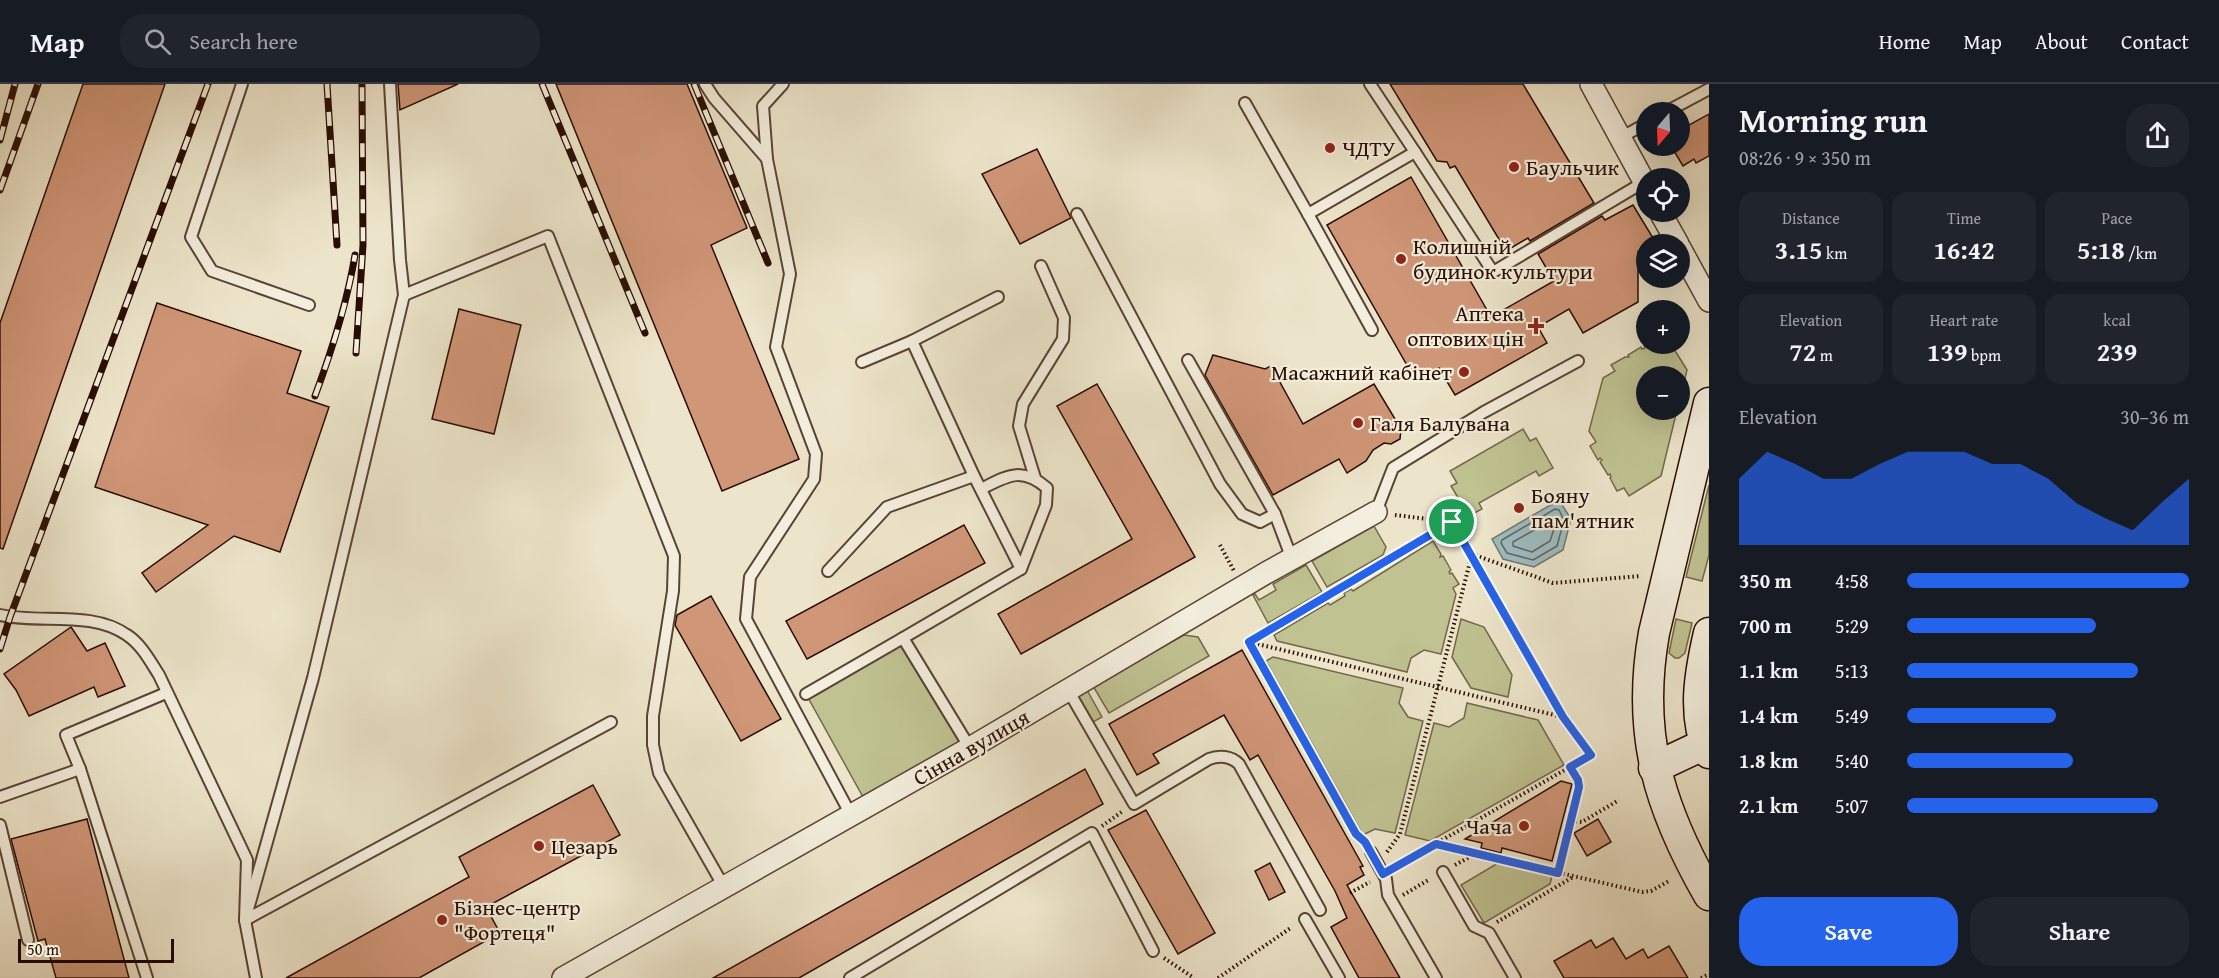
<!DOCTYPE html>
<html lang="en">
<head>
<meta charset="utf-8">
<style>
	:root { --surface:#171b24; --page:#20242c; --text:#f1f3f6; --muted:#9ea1a6; --line:#363941; --accent:#2563eb }
	body { margin:0; font-family:"Gentium Book Plus",serif; background:var(--page); color:var(--text); height:100vh; display:flex; flex-direction:column; font-size:22px; white-space:nowrap }
	* { box-sizing:border-box; margin:0 }
	p { font-size:20px; color:var(--muted) }
	.icon { flex:none; width:33px; height:33px; fill:none; stroke:currentColor; stroke-width:2; stroke-linecap:round; stroke-linejoin:round }
	.map { position:relative; flex:1; overflow:hidden }
	.details { display:flex; flex-direction:column; background:var(--surface); width:510px }
	.details>* { flex:none }
	.needle { width:39px; rotate:199deg }
	.tools { position:absolute; left:1636px; top:18px; display:grid; gap:12px }
	.tools a { display:grid; place-items:center; width:54px; height:54px; border-radius:50%; background:var(--surface); box-shadow:0 6px 24px #0002; font-size:30px }
	.scale { position:absolute; left:18px; bottom:15px; width:156px; box-sizing:border-box; padding-left:6px; border:3px solid #290d01; border-top:0; font-size:16px; line-height:21px; white-space:nowrap; color:#290d01; -webkit-text-stroke:4px #f3eedd; paint-order:stroke }
	.pin { position:absolute; display:grid; place-items:center; width:51px; height:51px; color:#fff; margin:-26px; border:3px solid #fff; border-radius:50%; box-shadow:0 2px 6px #0007 }
	.round { display:grid; place-items:center; flex:none; width:63px; height:63px; border-radius:24px; background:var(--page) }
	.headline { display:flex; align-items:center; justify-content:space-between; height:102px; padding:0 30px }
	h1 { font-size:33px; font-weight:700; line-height:45px }
	.metrics { display:grid; grid-template-columns:repeat(3,1fr); gap:9px; height:102px; padding:6px 30px }
	.metrics div { display:grid; align-content:center; border-radius:15px; background:var(--page); text-align:center }
	.metrics b { font-size:26px; font-weight:700 }
	.metrics small { font-size:16px; font-weight:400 }
	.metrics p { font-size:16px }
	.chart { height:168px; padding:12px 30px }
	.chart p { display:flex; justify-content:space-between }
	.chart svg { width:100%; height:108px; margin-top:6px; fill:var(--accent); opacity:.7 }
	.cta { display:flex; gap:12px; margin-top:auto; padding:12px 30px }
	.cta a { flex:1; height:69px; border-radius:24px; background:var(--accent); color:#fff; font-size:24px; font-weight:700; line-height:69px; text-align:center }
	.cta a+a { background:var(--page); color:var(--text) }
	ul { padding:0 30px; list-style:none; font-size:20px }
	li { display:grid; grid-template-columns:96px 72px 1fr; align-items:center; height:45px }
	li i { height:15px; border-radius:8px; background:var(--accent) }
	header { display:flex; align-items:center; gap:36px; box-sizing:border-box; height:84px; padding:0 30px; background:var(--surface); border-bottom:2px solid var(--line) }
	header strong { font-size:28px }
	nav { display:flex; gap:33px; margin-inline-start:auto; font-size:21px }
	.search { width:420px; height:54px; background:var(--page); display:flex; align-items:center; gap:15px; box-sizing:border-box; padding:0 21px; border-radius:24px; color:var(--muted); font-size:22px }
	main { display:flex; flex:1; min-height:0 }
	.map>svg:first-child { display:block }
	.green { fill:#c0c292; stroke:#74684a; stroke-width:1.5 }
	.water { fill:#9ebcc1; stroke:#6f7674; stroke-width:1.5 }
	.lines { fill:none; stroke-linecap:round; stroke-linejoin:round }
	.shore { stroke:#646461; stroke-width:1.5 }
	.building { fill:#d09678; stroke:#290d01; stroke-width:1.5 }
	.lane-casing { stroke:#5a4334; stroke-width:14 }
	.street-casing { stroke:#5a4334; stroke-width:24 }
	.secondary-casing { stroke:#290d01; stroke-width:33 }
	.path { stroke:#290d01; stroke-width:4; stroke-dasharray:1.5 3; stroke-linecap:butt }
	.lane { stroke:#f3eedd; stroke-width:10 }
	.street { stroke:#f3eedd; stroke-width:21 }
	.secondary { stroke:#f3eedd; stroke-width:30 }
	.rail-casing { stroke:#290d01; stroke-width:7 }
	.rail { stroke:#f3eedd; stroke-width:4.5; stroke-dasharray:14; stroke-linecap:butt }
	.route-casing { stroke:#fff; stroke-width:12 }
	.route { stroke:#2563eb; stroke-width:8 }
	.poi-dot { fill:#8f2418; stroke:#f3eedd; stroke-width:2 }
	.labels { text-anchor:middle; stroke-width:4.5; stroke-linejoin:round; paint-order:stroke }
	.poi-label { font-size:22px; fill:#290d01; stroke:#f3eedd; text-anchor:start }
	.street-label { font-size:22px; fill:#290d01; stroke:#f3eedd }
</style>
</head>
<body>
<header>
<strong>Map</strong>
<div class="search"><svg class="icon" aria-label="search" viewBox="0 0 24 24"><circle cx="10" cy="10" r="6"/><path d="M15 15l6 6"/></svg>Search here</div>
<nav><a>Home</a><a>Map</a><a>About</a><a>Contact</a></nav>
</header>
<main>
<div class="map">
<svg width="1709" height="894" viewBox="0 0 1709 894">
	<rect width="100%" height="100%" fill="#ede5cb"/>
	<filter id="stains"><feTurbulence type="fractalNoise" baseFrequency=".00333" numOctaves="4"/><feColorMatrix values="0 0 0 0 .2 0 0 0 0 .09 0 0 0 0 .02 0 0 0 .5 -.17"/></filter>
	<radialGradient id="worn" r=".72"><stop offset=".6" stop-color="#630" stop-opacity="0"/><stop offset="1" stop-color="#630" stop-opacity=".3"/></radialGradient>
	<g class="green">
		<polygon points="1647,259 1671,260 1687,286 1680,315 1680,292 1647,292 1647,326 1677,326 1661,392 1629,412 1624,404 1617,407 1610,394 1611,393 1610,390 1608,391 1600,378 1602,376 1600,374 1598,376 1590,362 1596,358 1589,347 1603,294 1615,287 1611,281 1625,273 1629,273 1628,271 1641,263 1642,265 1645,264 1644,261"/>
		<polygon points="1523,345 1530,357 1536,354 1553,384 1539,392 1536,387 1479,419 1482,425 1469,432 1451,402 1457,399 1450,387"/>
		<polygon points="1709,401 1709,471 1702,497 1686,493"/>
		<polygon points="1374,442 1386,463 1383,471 1327,503 1312,477"/>
		<polygon points="1433,457 1441,470 1440,473 1443,472 1451,486 1449,488 1450,490 1452,489 1459,500 1453,504 1456,510 1441,570 1424,566 1411,574 1407,588 1277,557 1274,551 1328,519 1330,521 1345,512 1344,509 1351,505 1353,507"/>
		<polygon points="1306,481 1322,508 1268,539 1253,511 1255,510 1259,516 1276,506 1273,500"/>
		<polygon points="1461,535 1484,543 1512,591 1508,613 1471,604 1452,573"/>
		<polygon points="1676,535 1692,539 1685,569 1679,574 1675,574 1669,569"/>
		<polygon points="1184,551 1198,553 1209,572 1109,629 1093,602"/>
		<polygon points="903,554 964,655 863,713 806,610"/>
		<polygon points="1273,573 1403,604 1399,619 1408,633 1423,637 1395,749 1375,745 1363,751 1266,577"/>
		<polygon points="1087,606 1102,633 1093,638 1078,612"/>
		<polygon points="1467,619 1538,636 1564,681 1430,757 1405,751 1434,639 1449,643 1464,634"/>
		<polygon points="1498,779 1552,792 1550,800 1484,839 1461,801"/>
	</g>
	<polygon class="water" points="1559,416 1571,435 1563,466 1534,483 1503,475 1492,455"/>
	<g class="lines">
		<g class="shore">
			<polygon points="1555,425 1559,426 1564,436 1557,462 1533,476 1507,469 1501,459 1502,456"/>
			<polygon points="1552,436 1556,439 1550,457 1532,468 1513,462 1513,458"/>
		</g>
	</g>
	<g class="building">
		<polygon points="83,0 165,0 3,465 0,464 0,239"/>
		<polygon points="398,0 458,0 400,26"/>
		<polygon points="556,0 687,0 747,144 711,161 799,375 722,407"/>
		<polygon points="1390,0 1523,0 1594,119 1530,157 1528,154 1506,167 1455,82 1450,84 1447,78 1437,77"/>
		<polygon points="1709,30 1709,72 1696,79 1694,75 1683,82 1671,62 1680,62 1680,46"/>
		<polygon points="1037,65 1071,134 1020,160 982,90"/>
		<polygon points="1411,93 1491,233 1554,197 1538,170 1602,132 1605,136 1633,121 1653,154 1647,157 1647,184 1638,169 1638,218 1583,249 1569,225 1538,243 1547,259 1455,311 1439,284 1416,297 1327,141"/>
		<polygon points="157,219 301,267 287,309 329,323 280,468 234,452 156,508 142,489 208,441 95,403"/>
		<polygon points="459,225 521,241 494,350 432,335"/>
		<polygon points="1213,271 1265,285 1271,282 1303,340 1374,300 1401,345 1400,355 1391,360 1384,359 1373,366 1366,377 1347,389 1339,375 1273,411 1205,291"/>
		<polygon points="1097,300 1195,473 1021,570 998,530 1132,455 1057,322"/>
		<polygon points="964,441 985,479 807,575 786,537"/>
		<polygon points="711,512 781,635 741,657 675,541 677,531"/>
		<polygon points="71,543 87,567 105,559 125,602 98,613 94,603 29,632 16,606 4,590"/>
		<polygon points="1242,566 1363,782 1360,783 1364,791 1347,801 1400,894 1359,894 1331,843 1347,834 1335,807 1258,671 1250,676 1224,631 1153,670 1159,679 1137,691 1109,640"/>
		<polygon points="1085,685 1103,720 799,894 713,894"/>
		<polygon points="1561,697 1572,700 1552,777 1502,764 1501,769 1481,764 1482,759 1465,755"/>
		<polygon points="593,701 620,751 486,823 500,849 419,894 286,894 469,793 459,773"/>
		<polygon points="1146,726 1215,849 1178,870 1108,746"/>
		<polygon points="87,735 129,894 56,894 45,855 38,857 11,755"/>
		<polygon points="1598,735 1611,758 1587,772 1574,749"/>
		<polygon points="1270,779 1285,808 1269,816 1255,787"/>
		<polygon points="1613,854 1626,875 1643,865 1648,874 1669,862 1688,894 1564,894 1554,877 1591,856 1596,864"/>
	</g>
	<g class="lines">
		<g class="lane-casing">
			<g id="lane">
				<polyline points="242,0 191,153 212,187 309,221"/>
				<polyline points="390,0 400,176 404,211 548,152 674,472 673,507 653,632 653,661 659,689 724,803"/>
				<polyline points="705,0 714,14 767,75"/>
				<polyline points="783,0 763,22 767,75 790,190 776,263 816,370 814,395 750,493 746,535 852,733"/>
				<polyline points="1370,0 1415,68"/>
				<polyline points="1245,19 1308,130"/>
				<polyline points="1666,28 1709,5"/>
				<polyline points="1620,54 1647,39"/>
				<polyline points="1077,130 1220,400 1242,430 1260,438 1275,430"/>
				<polyline points="1372,246 1308,130 1415,68 1493,188 1644,98"/>
				<polyline points="912,257 998,213"/>
				<polyline points="1188,276 1275,430 1292,475"/>
				<polyline points="862,278 912,257 974,392"/>
				<polyline points="1035,394 1019,342 1023,320 1063,255 1064,234 1041,182"/>
				<path d="M981,405C1007,392 1021,382 1047,404L1046,421L1021,485"/>
				<polyline points="1376,428 1393,384 1484,328 1578,277"/>
				<polyline points="828,487 887,423 974,392 1021,485 903,554"/>
				<path d="M0,531C41,540 91,526 127,551C141,560 150,577 159,591L247,776L245,836L256,894"/>
				<path d="M1068,606L1134,720L1209,675C1219,671 1231,672 1239,680L1320,826"/>
				<polyline points="806,610 903,554 970,664"/>
				<polyline points="0,713 80,685"/>
				<polyline points="0,741 28,856"/>
				<polyline points="1371,768 1386,795 1388,811 1436,894"/>
				<polyline points="1443,788 1474,842 1489,849 1515,894"/>
				<polyline points="1305,835 1339,894"/>
				<polyline points="245,836 313,594 404,211"/>
				<polyline points="245,836 611,638"/>
				<polyline points="147,894 80,685 66,651 166,609"/>
				<polyline points="850,894 1092,749 1153,867"/>
			</g>
		</g>
		<g class="street-casing">
			<g id="street">
				<polyline points="1591,0 1647,103"/>
				<polyline points="1660,128 1678,160"/>
				<polyline points="1680,164 1709,217"/>
				<polyline points="563,894 970,664 1266,489 1376,428"/>
			</g>
		</g>
		<g class="secondary-casing">
			<g id="secondary">
				<path d="M1709,319L1654,549C1636,650 1659,724 1709,811"/>
				<path d="M1709,549C1700,588 1692,631 1709,669"/>
				<polyline points="1654,684 1705,660"/>
			</g>
		</g>
		<g class="path">
			<polyline points="1395,431 1452,438 1563,633 1591,671 1395,783"/>
			<polyline points="1220,461 1234,487"/>
			<polyline points="1249,558 1563,633"/>
			<polyline points="1249,558 1452,438"/>
			<polyline points="1249,559 1356,750 1364,756"/>
			<polyline points="1571,737 1582,738 1619,716"/>
			<polyline points="1102,742 1123,727"/>
			<polyline points="1436,760 1642,808 1651,807 1669,797"/>
			<polyline points="1387,768 1400,750 1472,470 1553,499 1641,492"/>
			<polyline points="1455,781 1475,770"/>
			<polyline points="1558,789 1579,703 1578,696 1571,683"/>
			<polyline points="1350,809 1370,798"/>
			<polyline points="1403,811 1430,795"/>
			<polyline points="1497,838 1573,793"/>
			<polyline points="1164,874 1194,894"/>
			<polyline points="1218,894 1292,843"/>
			<polyline points="1701,894 1709,890"/>
		</g>
		<use href="#lane" class="lane"/>
		<use href="#street" class="street"/>
		<use href="#secondary" class="secondary"/>
		<g class="rail-casing">
			<g id="rail">
				<polyline points="327,0 337,161"/>
				<polyline points="542,0 645,249"/>
				<polyline points="694,0 768,179"/>
				<polyline points="0,56 15,0"/>
				<polyline points="0,106 38,0"/>
				<polyline points="356,269 363,161 362,0"/>
				<path d="M315,312C332,266 347,220 355,171"/>
				<polyline points="0,565 10,533 208,0"/>
			</g>
		</g>
		<use href="#rail" class="rail"/>
	</g>
	<g class="lines">
		<g class="route-casing">
			<polygon id="route" points="1452,438 1563,633 1591,671 1570,683 1578,696 1579,703 1558,789 1436,760 1383,790 1365,758 1356,750 1249,558"/>
		</g>
		<use href="#route" class="route"/>
	</g>
	<g class="poi-dot">
		<circle cx="1330" cy="64" r="6"/>
		<circle cx="1514" cy="83" r="6"/>
		<circle cx="1401" cy="175" r="6"/>
		<path d="M1533 233h6v6h6v6h-6v6h-6v-6h-6v-6h6z"/>
		<circle cx="1464" cy="288" r="6"/>
		<circle cx="1358" cy="339" r="6"/>
		<circle cx="1519" cy="424" r="6"/>
		<circle cx="1524" cy="742" r="6"/>
		<circle cx="539" cy="762" r="6"/>
		<circle cx="442" cy="836" r="6"/>
	</g>
	<g class="labels">
		<g class="poi-label">
			<text x="1342" y="72">ЧДТУ</text>
			<text x="1526" y="91">Баульчик</text>
			<text x="1413" y="170">Колишній<tspan x="1413" dy="25">будинок культури</tspan></text>
			<text x="1524" y="237" text-anchor="end">Аптека<tspan x="1524" dy="25">оптових цін</tspan></text>
			<text x="1452" y="296" text-anchor="end">Масажний кабінет</text>
			<text x="1370" y="347">Галя Балувана</text>
			<text x="1531" y="419">Бояну<tspan x="1531" dy="25">пам'ятник</tspan></text>
			<text x="1512" y="750" text-anchor="end">Чача</text>
			<text x="551" y="770">Цезарь</text>
			<text x="454" y="831">Бізнес-центр<tspan x="454" dy="25">"Фортеця"</tspan></text>
		</g>
		<g class="street-label">
			<text transform="translate(971 663) rotate(-30)" y="8">Сінна вулиця</text>
		</g>
	</g>
	<rect width="100%" height="100%" filter="url(#stains)"/>
	<rect width="100%" height="100%" fill="url(#worn)"/>
</svg>
<div class="tools">
<a><svg class="needle" viewBox="-14 -14 28 28"><path d="M0-13l5 13h-10z" fill="#e53935"/><path d="M0 13l5-13h-10z" fill="#9ea1a6"/></svg></a>
<a><svg class="icon" aria-label="locate" viewBox="0 0 24 24"><circle cx="12" cy="12" r="6"/><path d="M12 2v4M12 18v4M2 12h4M18 12h4"/></svg></a>
<a><svg class="icon" aria-label="layers" viewBox="0 0 24 24"><path d="M12 4l9 5-9 5-9-5zM3 14l9 5 9-5"/></svg></a>
<a>+</a>
<a>−</a>
</div>
<div class="scale">50 m</div>
<div class="pin" style="left:1452px;top:438px;background:#1e9e55"><svg class="icon" aria-label="arrive" viewBox="0 0 24 24"><path d="M6 21V4h12l-3 4 3 4H6"/></svg></div>
</div>
<section class="details">
<div class="headline"><div><h1>Morning run</h1><p>08:26 · 9 × 350 m</p></div><a class="round"><svg class="icon" aria-label="share" viewBox="0 0 24 24"><path d="M12 15V3M7 8l5-5 5 5M5 13v7h14v-7"/></svg></a></div>
<div class="metrics">
<div><p>Distance</p><b>3.15<small> km</small></b></div>
<div><p>Time</p><b>16:42</b></div>
<div><p>Pace</p><b>5:18<small> /km</small></b></div>
</div>
<div class="metrics">
<div><p>Elevation</p><b>72<small> m</small></b></div>
<div><p>Heart rate</p><b>139<small> bpm</small></b></div>
<div><p>kcal</p><b>239</b></div>
</div>
<div class="chart"><p><span>Elevation</span>30–36 m</p>
<svg viewBox="0 0 160 44" preserveAspectRatio="none"><path d="M0 44V17L10 6L20 11L30 17L40 17L50 11L60 6L70 6L80 6L90 11L100 11L110 17L120 27L130 33L140 38L150 27L160 17V44z"/></svg>
</div>
<ul>
<li><b>350 m</b>4:58<i style="width:100%"></i></li>
<li><b>700 m</b>5:29<i style="width:67%"></i></li>
<li><b>1.1 km</b>5:13<i style="width:82%"></i></li>
<li><b>1.4 km</b>5:49<i style="width:53%"></i></li>
<li><b>1.8 km</b>5:40<i style="width:59%"></i></li>
<li><b>2.1 km</b>5:07<i style="width:89%"></i></li>
</ul>
<div class="cta"><a>Save</a><a>Share</a></div>
</section>
</main>
</body>
</html>
